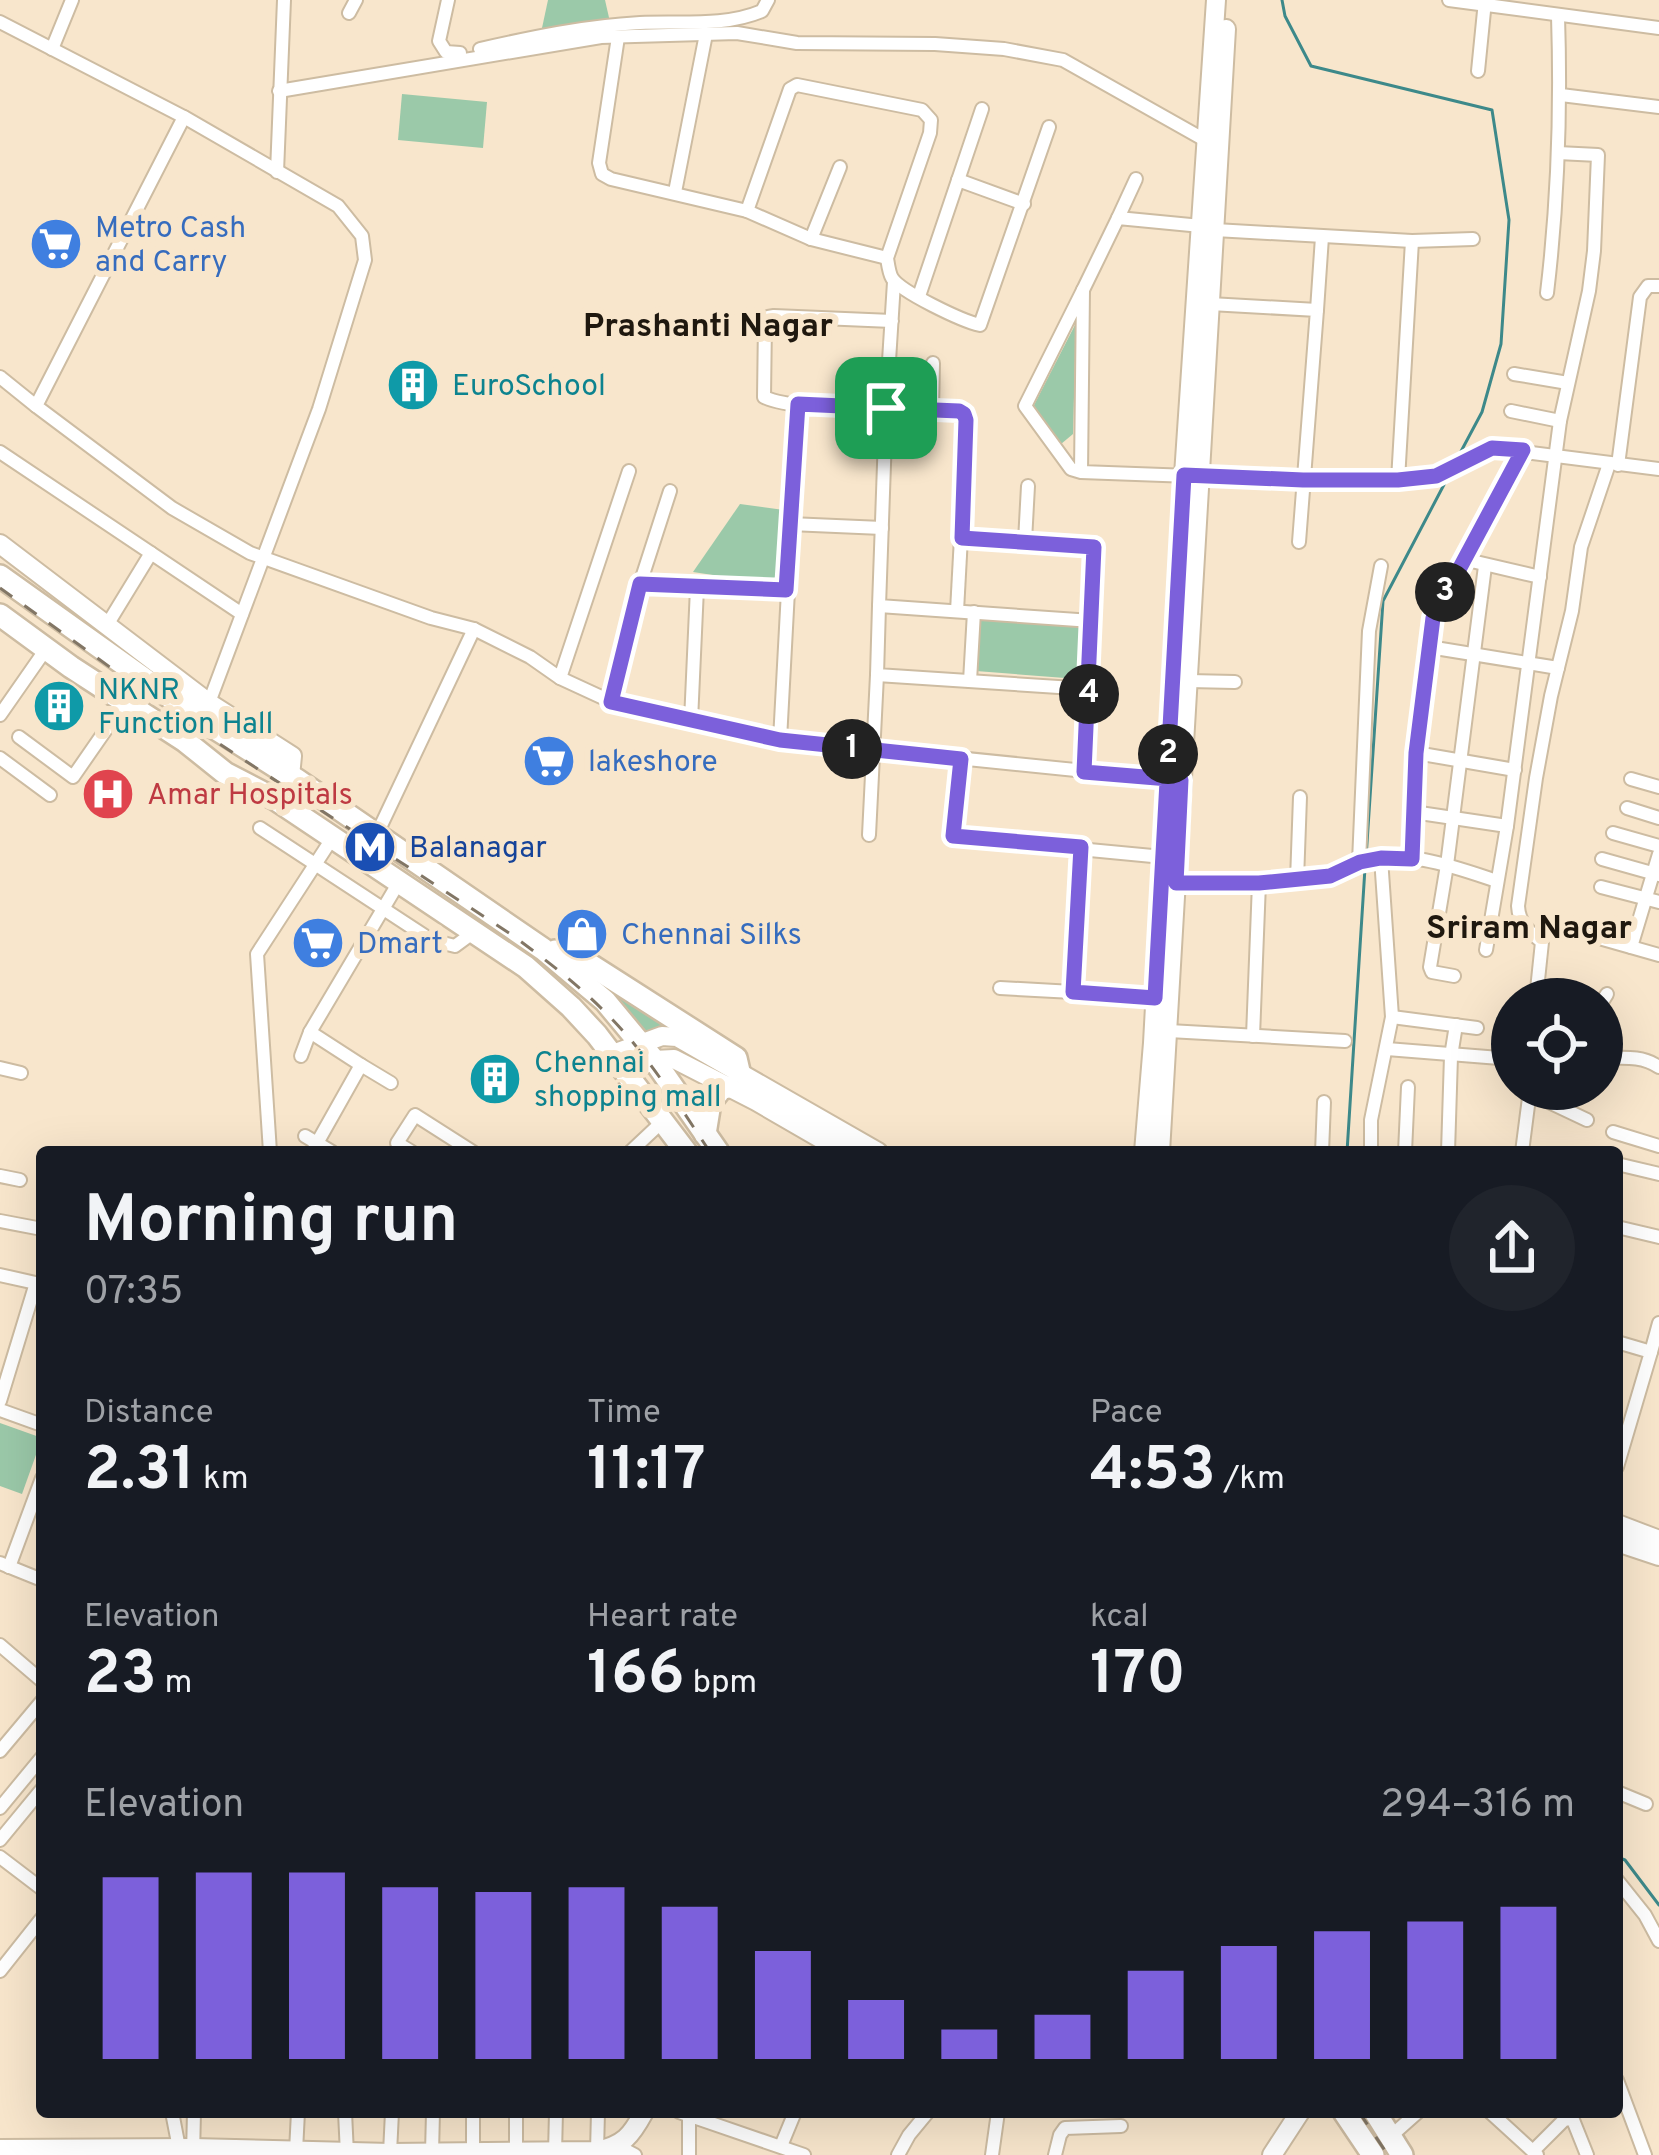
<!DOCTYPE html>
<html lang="en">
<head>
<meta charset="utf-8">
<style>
	:root { --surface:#171b24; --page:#20242c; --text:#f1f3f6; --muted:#9ea1a6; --accent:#7c60db }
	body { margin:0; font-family:Overpass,sans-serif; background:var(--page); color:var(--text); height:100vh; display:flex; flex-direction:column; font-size:45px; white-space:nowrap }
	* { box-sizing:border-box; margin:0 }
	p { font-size:39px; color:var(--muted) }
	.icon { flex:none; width:66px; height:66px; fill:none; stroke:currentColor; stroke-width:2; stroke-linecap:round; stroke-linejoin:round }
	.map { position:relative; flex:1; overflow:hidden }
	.drawer { position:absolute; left:36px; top:1146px; width:1587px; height:972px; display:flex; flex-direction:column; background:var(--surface); border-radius:12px; box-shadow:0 12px 48px #0002 }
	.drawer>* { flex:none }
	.buttons { position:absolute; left:1491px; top:978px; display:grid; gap:24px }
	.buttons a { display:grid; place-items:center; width:132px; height:132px; border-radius:50%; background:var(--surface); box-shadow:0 12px 48px #0002; font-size:60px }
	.pin { position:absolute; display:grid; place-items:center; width:102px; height:102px; color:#fff; margin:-51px; border-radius:24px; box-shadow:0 6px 18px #0006 }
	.km { position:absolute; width:60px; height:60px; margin:-30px; border-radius:50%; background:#222; color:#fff; font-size:33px; line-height:60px; text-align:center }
	.round { display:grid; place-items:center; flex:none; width:126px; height:126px; border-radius:63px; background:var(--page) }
	.overview { display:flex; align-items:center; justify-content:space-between; height:204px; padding:0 48px }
	h1 { font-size:66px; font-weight:700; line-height:90px }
	.metrics { display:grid; grid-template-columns:repeat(3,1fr); gap:18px; height:204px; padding:12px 48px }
	.metrics div { display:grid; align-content:center }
	.metrics b { font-size:60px; font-weight:700 }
	.metrics small { font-size:33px; font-weight:400 }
	.metrics p { font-size:33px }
	.chart { height:336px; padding:24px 48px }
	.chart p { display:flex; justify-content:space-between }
	.chart svg { width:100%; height:216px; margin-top:12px; stroke:var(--accent); stroke-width:6 }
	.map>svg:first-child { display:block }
	.green { fill:#9bc9a9 }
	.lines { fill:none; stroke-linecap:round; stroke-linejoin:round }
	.stream { stroke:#3d898a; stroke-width:3 }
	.street-casing { stroke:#cdbca2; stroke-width:16 }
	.secondary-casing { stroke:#cdbca2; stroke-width:22 }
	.primary-casing { stroke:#cdbca2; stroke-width:22 }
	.highway-casing { stroke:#cdbca2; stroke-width:26 }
	.street { stroke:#fff; stroke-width:12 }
	.secondary { stroke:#fff; stroke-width:18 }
	.primary { stroke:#fff; stroke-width:18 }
	.highway { stroke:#fff; stroke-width:21 }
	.rail { stroke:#827665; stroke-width:3; stroke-dasharray:15 15; stroke-linecap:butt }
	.route-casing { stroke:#fff; stroke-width:24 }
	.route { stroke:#7c60db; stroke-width:15 }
	.labels { text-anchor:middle; stroke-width:12; stroke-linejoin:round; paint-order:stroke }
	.shop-label { font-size:30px; fill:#366cbe; stroke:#f8e6cc; text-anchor:start }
	.culture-label { font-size:30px; fill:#0d838f; stroke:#f8e6cc; text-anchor:start }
	.health-label { font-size:30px; fill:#be3a42; stroke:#f8e6cc; text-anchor:start }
	.transit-label { font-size:30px; fill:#164399; stroke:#f8e6cc; text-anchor:start }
	.neighbourhood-label { font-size:33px; font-weight:bold; fill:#1f180f; stroke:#f8e6cc }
</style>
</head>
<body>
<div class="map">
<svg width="1659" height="2155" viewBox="0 0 1659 2155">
	<rect width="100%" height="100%" fill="#f8e6cc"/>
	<g class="green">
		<polygon points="548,0 605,0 610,22 590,27 542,28"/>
		<polygon points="402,94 487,102 483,148 398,140"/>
		<polygon points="1076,323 1073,434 1061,444 1033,407"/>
		<polygon points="740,504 784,510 778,585 693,572"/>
		<polygon points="980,617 1082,625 1078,679 976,671"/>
		<polygon points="597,983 666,1023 643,1037"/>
		<polygon points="0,1423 42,1438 22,1494 0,1486"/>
	</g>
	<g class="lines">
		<g class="stream">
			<polyline points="1282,0 1285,16 1311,66 1492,110 1509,220 1501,344 1482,412 1458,457"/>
			<polyline points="1366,858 1383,601 1448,477"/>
			<polyline points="1347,1152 1365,868"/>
			<polyline points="1617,1857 1625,1860 1659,1905"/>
		</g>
		<g class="street-casing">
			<g id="street">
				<polyline points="448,0 439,41 446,52 460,53"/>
				<polyline points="1449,0 1659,28"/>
				<polyline points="349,13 356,0"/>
				<polyline points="0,22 184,117 338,206 362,236 365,260 319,409 207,708"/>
				<polyline points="618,37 599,163 602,174 611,179 747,211 811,239 887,258"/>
				<polyline points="52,49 72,0"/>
				<path d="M480,49C533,37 585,26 640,23C681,21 724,27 762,11L768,0"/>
				<polyline points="1478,71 1485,1"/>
				<polyline points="279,91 601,37 737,33 797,43 935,44 1004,49 1063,60 1212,144"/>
				<polyline points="1561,95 1659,107"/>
				<polyline points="184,117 36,406 172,508 250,553 431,618 474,629 530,657 560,678 612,702 780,740 1174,780"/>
				<polyline points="277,172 284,0"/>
				<polyline points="958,180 1024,204"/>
				<polyline points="675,192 706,34"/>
				<path d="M747,211L790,89L797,85L922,110L931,120L930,133L887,258C888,264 889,273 892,278C901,292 962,321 980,325L1049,127"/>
				<polyline points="1118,218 1136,179"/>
				<polyline points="1215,230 1412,241 1473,239"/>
				<polyline points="811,239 840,167"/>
				<polyline points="1083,290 1118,218 1201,226"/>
				<path d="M1547,293C1558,201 1561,109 1558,16"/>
				<polyline points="919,296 982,109"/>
				<polyline points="1210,304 1317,310 1299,542"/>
				<polyline points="1317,310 1322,237"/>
				<path d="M892,321L774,316L768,317L765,322L764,397C793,410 853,407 886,408L879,606L1092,621L1094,547L961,537L966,420L964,414L959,411L886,408L894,282"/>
				<polyline points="1514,374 1568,383"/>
				<polyline points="0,377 36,406"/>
				<polyline points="932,410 933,363"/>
				<polyline points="1511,411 1560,421"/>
				<polyline points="0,452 242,614"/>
				<polyline points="1618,465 1640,297 1648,286 1659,286"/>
				<polyline points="1081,472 1083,290 1025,406 1071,469 1081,472 1303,480 1398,480 1436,476 1492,448 1659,469"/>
				<polyline points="1398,480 1412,241"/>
				<polyline points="790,524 882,528"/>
				<polyline points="1025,541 1028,486"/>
				<polyline points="1463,559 1540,577"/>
				<polyline points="640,584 697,588"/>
				<polyline points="879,606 877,675 1089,689 1092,621"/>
				<polyline points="957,611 961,537"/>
				<polyline points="107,625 151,553"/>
				<polyline points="1429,647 1558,668"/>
				<polyline points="560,678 629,471"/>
				<polyline points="970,681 974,612"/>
				<polyline points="1189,681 1235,682"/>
				<polyline points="612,702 640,584 670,491"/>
				<polyline points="0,715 46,649"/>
				<polyline points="691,721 697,588 786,590"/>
				<polyline points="19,737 73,777 125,702"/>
				<polyline points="780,740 798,404"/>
				<polyline points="1416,753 1515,770"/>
				<polyline points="0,758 50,795"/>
				<polyline points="960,759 953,837 1163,857"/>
				<polyline points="1085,772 1089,689"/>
				<polyline points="1631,779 1659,787"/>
				<polyline points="1627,808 1659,818"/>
				<polyline points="1413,812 1507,826"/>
				<polyline points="260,828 431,940 455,946 474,932"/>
				<polyline points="1613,833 1659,846"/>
				<polyline points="869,835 877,675"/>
				<polyline points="376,836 474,629"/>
				<polyline points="1081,847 1073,992 1155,998"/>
				<polyline points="1412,859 1416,753 1433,618 1523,450"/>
				<polyline points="1602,859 1659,875"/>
				<polyline points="1359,862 1369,631 1381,566"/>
				<polyline points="1297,880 1300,797"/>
				<path d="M1176,883C1225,883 1277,886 1326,877C1338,874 1348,866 1360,862C1405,848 1455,867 1497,881"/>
				<polyline points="1601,887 1659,902"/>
				<polyline points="1585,934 1659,955"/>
				<polyline points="1631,947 1659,854"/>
				<polyline points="1486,950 1507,826 1560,421 1589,291 1594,251 1598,155 1558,153"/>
				<polyline points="1454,976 1432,972 1430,967 1447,865 1485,566"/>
				<polyline points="1000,988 1073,992"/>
				<path d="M1536,999L1542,942C1529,931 1519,924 1518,906L1536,778L1551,696L1572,611L1581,547L1609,464"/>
				<polyline points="1602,1002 1607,994"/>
				<polyline points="1392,1017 1477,1028"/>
				<polyline points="1169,1031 1345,1041"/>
				<polyline points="1253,1036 1259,883"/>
				<polyline points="1387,1049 1512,1059"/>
				<polyline points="301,1056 310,1032"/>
				<path d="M1602,1058C1623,1058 1641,1055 1659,1067"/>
				<polyline points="361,1065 391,1083"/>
				<polyline points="0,1068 21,1073"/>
				<polyline points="1530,1093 1587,1120"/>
				<polyline points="1613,1132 1659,1146"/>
				<polyline points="305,1136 332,1152"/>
				<polyline points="270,1152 257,954 333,837"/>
				<polyline points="312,1152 361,1065 310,1032 399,882"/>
				<polyline points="412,1152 397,1143 415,1115 473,1152"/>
				<polyline points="630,1152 663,1121"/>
				<polyline points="1322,1152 1324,1102"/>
				<polyline points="1371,1152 1371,1120 1392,1017 1381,858"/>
				<polyline points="1405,1152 1408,1087"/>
				<polyline points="1448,1152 1451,1056 1456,1025"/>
				<polyline points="1522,1152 1530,1090"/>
				<polyline points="1617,1164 1659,1174"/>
				<polyline points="0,1176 20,1180"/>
				<polyline points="0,1221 42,1229"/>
				<polyline points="1617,1227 1659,1237"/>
				<polyline points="0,1275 40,1284"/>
				<polyline points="1617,1342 1651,1352 1617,1467"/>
				<polyline points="1651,1352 1659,1323"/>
				<polyline points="0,1401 36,1283"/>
				<polyline points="0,1410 42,1425"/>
				<polyline points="0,1563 42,1580"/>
				<polyline points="9,1567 42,1478"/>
				<polyline points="0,1645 42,1681"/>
				<polyline points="0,1751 42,1701"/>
				<polyline points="1617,1792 1646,1804"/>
				<polyline points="0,1808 42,1757"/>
				<polyline points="0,1840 42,1789"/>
				<polyline points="0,1857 42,1889"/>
				<polyline points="1617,1880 1645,1915 1659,1941"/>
				<polyline points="0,1971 42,1918"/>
				<polyline points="1617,2080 1645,2155"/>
				<polyline points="172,2112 179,2148"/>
				<polyline points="345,2112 347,2154"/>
				<polyline points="516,2112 516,2153"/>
				<polyline points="679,2112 804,2155"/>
				<polyline points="1490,2112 1537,2155"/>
				<polyline points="1391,2136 1418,2112"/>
				<polyline points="781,2146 795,2112"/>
				<polyline points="296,2151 298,2112"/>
				<polyline points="597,2151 598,2112"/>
				<polyline points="1533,2151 1565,2119 1573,2120 1587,2155"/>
				<polyline points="390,2153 392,2112"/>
				<polyline points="432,2153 433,2112"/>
				<polyline points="473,2153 473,2112"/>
				<polyline points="555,2153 556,2112"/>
				<polyline points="193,2154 194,2112"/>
				<polyline points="617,2155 618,2146 635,2155"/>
				<polyline points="689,2155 689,2116"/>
				<polyline points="898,2155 909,2135 928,2112"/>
				<polyline points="992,2155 998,2112"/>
				<polyline points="1055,2155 1060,2135 1065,2128 1121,2126"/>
			</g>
		</g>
		<g class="secondary-casing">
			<g id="secondary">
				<polyline points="0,544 209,703 292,756 290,776"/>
				<polyline points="1144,1152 1153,1043 1184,475 1216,0"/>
				<polyline points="1160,1152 1226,29"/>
				<path d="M0,2149L193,2148L390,2153L597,2151C624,2145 631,2136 644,2112"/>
				<polyline points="1272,2155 1300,2112"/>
			</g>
		</g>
		<g class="primary-casing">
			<g id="primary">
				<polyline points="613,1054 662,1036 677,1037 878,1152"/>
				<polyline points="627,1072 654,1060 674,1059 756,1101 844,1152"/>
				<polyline points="1617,1524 1659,1540"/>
				<polyline points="1617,1542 1659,1556"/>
			</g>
		</g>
		<g class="highway-casing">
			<g id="highway">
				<polyline points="0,576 202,720 297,780 543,949 605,1001 654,1060 718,1152"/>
				<polyline points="0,615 71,667 185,741 225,773 275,799 526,967 571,1007 597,1035 686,1152"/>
				<polyline points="555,951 589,964 736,1058 739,1071"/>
				<polyline points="705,1134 710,1103 721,1089 728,1087"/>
				<polyline points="1344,2112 1373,2155"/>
				<polyline points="1375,2112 1402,2155"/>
			</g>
		</g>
		<use href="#street" class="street"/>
		<use href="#secondary" class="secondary"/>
		<use href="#primary" class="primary"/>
		<use href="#highway" class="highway"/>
		<g class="rail">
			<path d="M0,588L189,724L509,933C555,966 599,1001 635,1045C662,1078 686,1116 710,1152"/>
			<polyline points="1359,2112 1388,2155"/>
		</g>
	</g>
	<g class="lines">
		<g class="route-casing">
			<polyline id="route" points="886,408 798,404 786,590 640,584 611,702 780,740 961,759 953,836 1081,847 1073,992 1155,998 1184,475 1303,480 1398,480 1436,476 1492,448 1523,450 1433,618 1416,753 1412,859 1381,858 1360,862 1330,876 1259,883 1176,883 1181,780 1084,772 1094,547 962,538 966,420 964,414 959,411 886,408"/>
		</g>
		<use href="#route" class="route"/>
	</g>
	<defs>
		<g id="supermarket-disc" transform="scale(2.7)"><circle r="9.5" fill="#3f7fe0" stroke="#f8e6cc"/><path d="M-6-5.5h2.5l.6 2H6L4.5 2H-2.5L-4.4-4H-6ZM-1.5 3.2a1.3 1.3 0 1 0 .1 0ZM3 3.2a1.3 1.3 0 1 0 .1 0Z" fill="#fff"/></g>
		<g id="building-disc" transform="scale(2.7)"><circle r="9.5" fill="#0f9aa8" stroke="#f8e6cc"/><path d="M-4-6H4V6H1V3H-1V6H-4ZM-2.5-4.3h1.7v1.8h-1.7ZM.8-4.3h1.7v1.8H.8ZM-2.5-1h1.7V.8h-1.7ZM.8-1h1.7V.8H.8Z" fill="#fff"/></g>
		<g id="hospital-disc" transform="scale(2.7)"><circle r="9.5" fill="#e0444e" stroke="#f8e6cc"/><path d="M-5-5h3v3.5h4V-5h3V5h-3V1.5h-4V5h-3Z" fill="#fff"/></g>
		<g id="metro-disc" transform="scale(2.7)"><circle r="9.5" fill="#1a4fb4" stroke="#f8e6cc"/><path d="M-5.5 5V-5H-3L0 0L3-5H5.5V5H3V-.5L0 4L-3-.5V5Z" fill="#fff"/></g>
		<g id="shop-disc" transform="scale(2.7)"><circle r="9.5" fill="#3f7fe0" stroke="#f8e6cc"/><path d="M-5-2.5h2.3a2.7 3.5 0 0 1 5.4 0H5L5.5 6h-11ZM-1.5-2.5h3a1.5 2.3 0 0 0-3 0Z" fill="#fff"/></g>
	</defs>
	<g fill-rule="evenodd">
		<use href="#supermarket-disc" x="56" y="244"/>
		<use href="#building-disc" x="413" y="385"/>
		<use href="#building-disc" x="59" y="706"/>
		<use href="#supermarket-disc" x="549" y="761"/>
		<use href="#hospital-disc" x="108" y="794"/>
		<use href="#metro-disc" x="370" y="847"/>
		<use href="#shop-disc" x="582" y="934"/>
		<use href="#supermarket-disc" x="318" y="943"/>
		<use href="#building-disc" x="495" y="1079"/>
	</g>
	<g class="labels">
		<g class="shop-label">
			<text x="95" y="237">Metro Cash<tspan x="95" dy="34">and Carry</tspan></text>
			<text x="588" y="771">lakeshore</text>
			<text x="621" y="944">Chennai Silks</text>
			<text x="357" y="953">Dmart</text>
		</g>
		<g class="culture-label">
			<text x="452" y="395">EuroSchool</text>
			<text x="98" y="699">NKNR<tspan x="98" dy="34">Function Hall</tspan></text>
			<text x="534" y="1072">Chennai<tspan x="534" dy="34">shopping mall</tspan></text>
		</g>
		<g class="health-label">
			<text x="147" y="804">Amar Hospitals</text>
		</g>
		<g class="transit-label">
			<text x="409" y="857">Balanagar</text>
		</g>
		<g class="neighbourhood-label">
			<text x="708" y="336">Prashanti Nagar</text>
			<text x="1529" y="938">Sriram Nagar</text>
		</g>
	</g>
</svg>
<div class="buttons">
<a><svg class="icon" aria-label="locate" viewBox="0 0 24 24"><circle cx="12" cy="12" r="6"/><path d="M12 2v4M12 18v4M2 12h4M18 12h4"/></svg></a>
</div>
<div class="pin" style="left:886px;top:408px;background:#1e9e55"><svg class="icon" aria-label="arrive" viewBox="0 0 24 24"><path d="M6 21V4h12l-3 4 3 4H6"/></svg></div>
<b class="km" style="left:852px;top:749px">1</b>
<b class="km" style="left:1168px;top:754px">2</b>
<b class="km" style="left:1445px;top:592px">3</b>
<b class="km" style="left:1089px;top:694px">4</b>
<section class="drawer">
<div class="overview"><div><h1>Morning run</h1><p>07:35</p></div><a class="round"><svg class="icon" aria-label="share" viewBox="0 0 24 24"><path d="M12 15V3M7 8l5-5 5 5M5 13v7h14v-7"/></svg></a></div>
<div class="metrics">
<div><p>Distance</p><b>2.31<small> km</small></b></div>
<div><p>Time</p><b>11:17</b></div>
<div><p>Pace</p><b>4:53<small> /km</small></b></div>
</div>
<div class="metrics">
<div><p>Elevation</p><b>23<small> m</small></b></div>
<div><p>Heart rate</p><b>166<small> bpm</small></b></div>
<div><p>kcal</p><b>170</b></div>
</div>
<div class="chart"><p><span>Elevation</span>294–316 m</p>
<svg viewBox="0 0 160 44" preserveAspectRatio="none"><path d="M5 44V7M15 44V6M25 44V6M35 44V9M45 44V10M55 44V9M65 44V13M75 44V22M85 44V32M95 44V38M105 44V35M115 44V26M125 44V21M135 44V18M145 44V16M155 44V13"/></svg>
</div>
</section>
</div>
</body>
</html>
